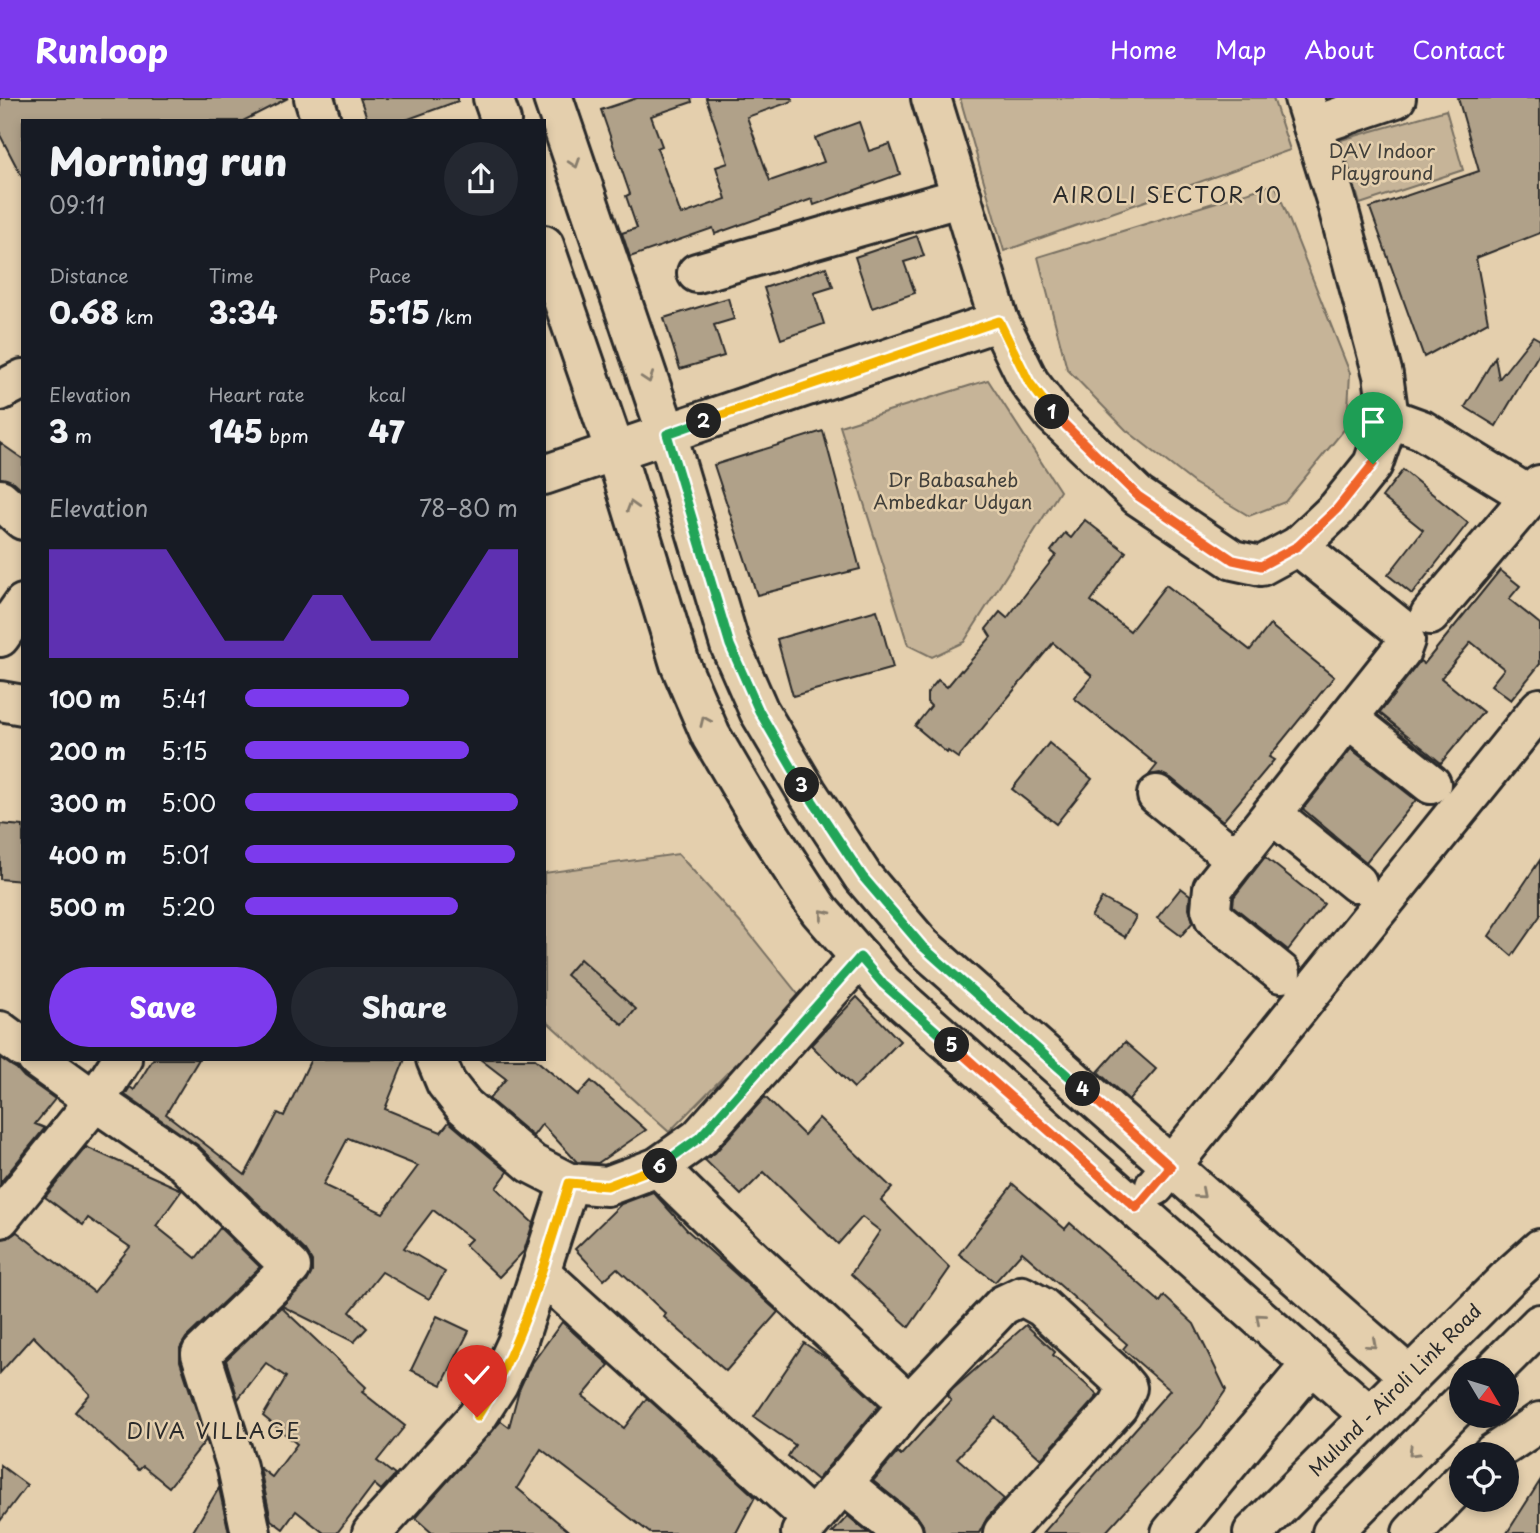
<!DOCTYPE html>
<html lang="en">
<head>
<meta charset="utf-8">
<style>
	:root { --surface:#171b24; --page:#242831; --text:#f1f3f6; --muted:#9ea1a6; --accent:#7c3aed }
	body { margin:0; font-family:"Playpen Sans",sans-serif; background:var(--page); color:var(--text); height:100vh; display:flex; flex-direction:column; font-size:26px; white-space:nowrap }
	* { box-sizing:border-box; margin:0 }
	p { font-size:23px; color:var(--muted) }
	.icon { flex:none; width:38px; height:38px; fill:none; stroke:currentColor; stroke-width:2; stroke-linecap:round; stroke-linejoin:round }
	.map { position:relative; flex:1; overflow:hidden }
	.panel { position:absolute; left:21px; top:21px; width:525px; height:942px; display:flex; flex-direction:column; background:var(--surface); border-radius:0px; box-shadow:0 4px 10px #0003 }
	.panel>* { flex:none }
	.needle { width:46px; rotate:128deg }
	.controls { position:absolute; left:1449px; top:1260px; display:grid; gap:14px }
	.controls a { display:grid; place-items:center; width:70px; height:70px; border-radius:50%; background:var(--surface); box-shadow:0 4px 10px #0003; font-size:35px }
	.pin { position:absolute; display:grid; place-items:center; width:60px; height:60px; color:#fff; margin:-72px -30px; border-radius:50% 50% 50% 0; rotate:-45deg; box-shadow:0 0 7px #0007 }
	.pin .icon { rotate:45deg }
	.km { position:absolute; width:35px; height:35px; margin:-18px; border-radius:50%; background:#222; color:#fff; font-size:19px; line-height:35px; text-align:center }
	.round { display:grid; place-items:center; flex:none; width:74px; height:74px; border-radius:37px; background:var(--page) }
	.headline { display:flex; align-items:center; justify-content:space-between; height:119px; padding:0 28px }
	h1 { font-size:38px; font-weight:800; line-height:52px }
	.metrics { display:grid; grid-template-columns:repeat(3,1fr); gap:10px; height:119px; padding:7px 28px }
	.metrics div { display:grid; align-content:center }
	.metrics b { font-size:30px; font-weight:800 }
	.metrics small { font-size:19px; font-weight:400 }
	.metrics p { font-size:19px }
	.chart { height:196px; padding:14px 28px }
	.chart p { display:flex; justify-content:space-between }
	.chart svg { width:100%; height:126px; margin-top:7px; fill:var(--accent); opacity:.7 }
	.action { display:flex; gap:14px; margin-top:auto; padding:14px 28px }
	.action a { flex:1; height:80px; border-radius:42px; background:var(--accent); color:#fff; font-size:28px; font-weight:800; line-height:80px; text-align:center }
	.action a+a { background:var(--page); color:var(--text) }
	ul { padding:0 28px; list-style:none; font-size:23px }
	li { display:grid; grid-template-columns:112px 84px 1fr; align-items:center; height:52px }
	li i { height:18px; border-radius:9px; background:var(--accent) }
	header { display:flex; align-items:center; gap:42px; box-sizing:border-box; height:98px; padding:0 35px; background:var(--accent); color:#fff }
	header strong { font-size:33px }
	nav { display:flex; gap:38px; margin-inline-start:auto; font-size:24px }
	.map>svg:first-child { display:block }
	.green { fill:#c6b498; stroke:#787062; stroke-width:2 }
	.building { fill:#b0a189; stroke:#2b2b2b; stroke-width:2; fill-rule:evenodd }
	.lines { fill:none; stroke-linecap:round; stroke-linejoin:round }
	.minor-casing { stroke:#2b2b2b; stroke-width:44 }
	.major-casing { stroke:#2b2b2b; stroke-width:44 }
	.minor { stroke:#e4cfad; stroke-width:38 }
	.major { stroke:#e4cfad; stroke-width:38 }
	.oneway { stroke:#887d6c }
	.split-1-casing { stroke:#fff; stroke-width:14 }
	.split-2-casing { stroke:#fff; stroke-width:14 }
	.split-3-casing { stroke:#fff; stroke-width:14 }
	.split-4-casing { stroke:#fff; stroke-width:14 }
	.split-5-casing { stroke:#fff; stroke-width:14 }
	.split-6-casing { stroke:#fff; stroke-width:14 }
	.split-7-casing { stroke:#fff; stroke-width:14 }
	.split-1 { stroke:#f0652b; stroke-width:9 }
	.split-2 { stroke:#f5b400; stroke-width:9 }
	.split-3 { stroke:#22a559; stroke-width:9 }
	.split-4 { stroke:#22a559; stroke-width:9 }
	.split-5 { stroke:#f0652b; stroke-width:9 }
	.split-6 { stroke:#22a559; stroke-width:9 }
	.split-7 { stroke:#f5b400; stroke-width:9 }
	.labels { text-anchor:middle; stroke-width:5; stroke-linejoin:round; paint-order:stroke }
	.park-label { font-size:19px; fill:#42403b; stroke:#e4cfad }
	.street-label { font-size:19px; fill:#2b2b2b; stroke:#e4cfad }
	.neighbourhood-label { font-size:21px; letter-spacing:2px; fill:#2b2b2b; stroke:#e4cfad }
</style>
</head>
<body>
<header>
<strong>Runloop</strong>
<nav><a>Home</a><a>Map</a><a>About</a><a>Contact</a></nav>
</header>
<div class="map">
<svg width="1540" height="1435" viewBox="0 0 1540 1435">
	<rect width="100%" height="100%" fill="#e4cfad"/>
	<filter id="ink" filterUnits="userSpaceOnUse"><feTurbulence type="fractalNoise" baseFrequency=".0143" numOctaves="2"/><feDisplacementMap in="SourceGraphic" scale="14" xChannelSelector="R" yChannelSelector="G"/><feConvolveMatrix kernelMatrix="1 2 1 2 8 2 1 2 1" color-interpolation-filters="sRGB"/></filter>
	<g filter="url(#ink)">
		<g class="green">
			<polygon points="960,0 1273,0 1290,52 1004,153"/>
			<polygon points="1446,12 1463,72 1360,106 1341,42"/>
			<polygon points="1275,86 1350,275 1347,328 1285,404 1249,418 1194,385 1126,332 1067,271 1038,159"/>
			<polygon points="988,282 1060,393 964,544 932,559 908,547 840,328"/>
			<polygon points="678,756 745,830 801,900 669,1034 544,921 544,775"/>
		</g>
		<g class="building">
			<polygon points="0,0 288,0 243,23 23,23 23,81 0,37"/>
			<polygon points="360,0 458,0 458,3 403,23 368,23"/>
			<polygon points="637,0 691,0 692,4 651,18 662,48 657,50 681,117 726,101 716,69 728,65 706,0 792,0 793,3 747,19 770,83 824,64 815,40 859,24 869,53 890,46 900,76 814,107 812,101 715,136 713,130 630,159 622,135 637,130 626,98 630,96 601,12"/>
			<polygon points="1458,0 1540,0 1540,135 1476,160 1488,224 1424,259 1370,110 1479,73"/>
			<polygon points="917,138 924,158 904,164 915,195 872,210 855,159"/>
			<polygon points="826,169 833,189 814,195 824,226 781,241 764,190"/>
			<polygon points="728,200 734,221 714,227 724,258 680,271 664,220"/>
			<polygon points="1533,238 1540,242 1540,254 1496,328 1465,309 1495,259 1499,281"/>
			<polygon points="823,333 860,471 757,497 714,367"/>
			<polygon points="0,345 23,361 23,392 14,384 0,380"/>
			<polygon points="1403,372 1468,425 1412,496 1388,477 1423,432 1382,399"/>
			<polygon points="1085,422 1126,454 1091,503 1130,533 1166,487 1250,552 1270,527 1334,579 1269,659 1274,662 1223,723 1171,680 1160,675 1149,677 1157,667 1074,600 1092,578 1053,545 958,660 948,653 947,655 915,628 931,608 927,604 927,595 938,582 947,589 961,572 962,573 991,539 986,531 1000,514 1007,520 1056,457 1051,453 1065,435 1071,440"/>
			<polygon points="1500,472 1520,488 1509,501 1540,526 1540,566 1511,602 1491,587 1504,571 1471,544 1441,580 1483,614 1441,665 1380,615 1420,563 1424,566"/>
			<polygon points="877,512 893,570 793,598 777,541"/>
			<polygon points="1049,645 1092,681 1056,726 1012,691"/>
			<polygon points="1351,651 1416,702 1366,764 1303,711"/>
			<polygon points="0,726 23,728 23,783 0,781"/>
			<polygon points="1265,759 1324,806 1288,852 1233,808 1234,799"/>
			<polygon points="1540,762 1540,818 1512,858 1489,838"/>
			<polygon points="1181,790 1190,797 1189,810 1193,824 1181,838 1157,820"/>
			<polygon points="1102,800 1136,819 1125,839 1091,819"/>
			<polygon points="580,861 636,911 623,927 566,877"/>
			<polygon points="857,899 900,943 854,990 811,947"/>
			<polygon points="1125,944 1156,971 1129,1002 1098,974"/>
			<polygon points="0,960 17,971 24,979 55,1001 35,1026 45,1030 0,1085"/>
			<path d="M153,961H199L166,1016L245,1077L278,1015L284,1018L311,961H405L385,1011L441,1034L449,1024L508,1074L496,1090L533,1125L524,1153L499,1179L465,1147L471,1141L433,1112L404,1150L445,1174L429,1201L382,1174L350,1214L367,1230L354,1244L282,1208L307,1184L312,1174V1163L306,1153L199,1048L125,997L130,989L134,992ZM348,1040L418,1068L383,1115L323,1087Z"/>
			<polygon points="480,961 535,961 578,997 591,983 646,1032 598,1065 577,1064 542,1026 533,1038 489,1001 506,981"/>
			<polygon points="765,999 804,1037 819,1020 892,1090 881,1102 950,1170 909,1229 851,1176 880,1133 862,1119 838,1146 764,1074 741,1097 705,1062 715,1055"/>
			<polygon points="86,1049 182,1092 156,1128 196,1160 220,1130 260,1169 186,1240 180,1250 180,1263 206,1342 169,1389 143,1368 139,1372 75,1314 90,1296 33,1238 0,1275 0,1141 8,1140 17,1134 94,1194 130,1149 88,1120 83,1127 45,1099"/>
			<polygon points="1013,1086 1065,1131 1070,1125 1160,1204 1164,1198 1194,1226 1226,1292 1201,1329 1105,1435 1043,1435 1170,1292 1123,1251 1127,1246 1022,1154 995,1184 959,1156"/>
			<polygon points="653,1094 688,1133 778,1214 726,1273 664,1219 666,1216 617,1170 604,1182 575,1151 621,1106"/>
			<polygon points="281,1209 366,1289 362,1294 405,1328 377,1363 395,1377 381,1392 374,1386 337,1435 324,1435 296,1413 283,1431 271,1422 260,1370 272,1379 297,1346 263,1318 286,1279 266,1265 238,1301 226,1262"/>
			<polygon points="437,1218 469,1233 442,1287 411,1272"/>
			<polygon points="562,1224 609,1267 583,1298 624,1330 647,1300 755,1399 736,1435 650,1435 541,1351 517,1390 571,1435 432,1435 415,1420 501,1323 509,1329 519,1292 530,1268"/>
			<polygon points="1026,1227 1055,1254 1053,1257 1098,1297 1041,1361 995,1319 957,1360 1004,1401 987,1420 979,1435 924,1435 923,1427 917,1418 873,1383 898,1354 901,1357 951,1303 947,1298 953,1291"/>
			<polygon points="804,1245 830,1262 879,1308 817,1382 788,1358 795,1347 754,1319"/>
			<polygon points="0,1367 27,1387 0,1423"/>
			<polygon points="1540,1383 1540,1435 1507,1435"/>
			<polygon points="219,1390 229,1435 192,1435"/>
			<polygon points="848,1418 868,1435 832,1435"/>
		</g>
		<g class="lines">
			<g class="minor-casing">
				<g id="minor">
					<polyline points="314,0 321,23"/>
					<polyline points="493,0 501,23"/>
					<polyline points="553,0 667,336 730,547 759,613 807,694 863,779 922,848 1409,1278"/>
					<polyline points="931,0 999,223 1029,284 1054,317 1138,398 1233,462 1261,468 1298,448 1337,411 1373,366 1389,320 1383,277 1336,102 1304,0"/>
					<polyline points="1313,28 1396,0"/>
					<polyline points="544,147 615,353 680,566 711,638 761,723 819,812 883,886 1369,1317"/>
					<polyline points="697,175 962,99"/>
					<polyline points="0,293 23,281"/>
					<polyline points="1389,320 1422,332 1530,398"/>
					<polyline points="544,377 999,223"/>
					<polyline points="0,401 23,422"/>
					<polyline points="1430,517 1540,387"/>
					<polyline points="0,539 23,506"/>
					<polyline points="0,603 23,607"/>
					<polyline points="1348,620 1431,686"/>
					<polyline points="1157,697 1236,761"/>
					<polyline points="1272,716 1357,785"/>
					<polyline points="1281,875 1215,821 1211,811 1213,790 1401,553 1405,542 1400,530 1298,448"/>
					<polyline points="0,933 23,950"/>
					<polyline points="37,961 95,1003 122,961"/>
					<polyline points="436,961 446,985 464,1008 532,1066 569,1085 607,1088 658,1069 699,1040 860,859"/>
					<polyline points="658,1069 747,1156 909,1306"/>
					<polyline points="1155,1088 1540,610"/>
					<polyline points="0,1120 95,1003 184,1064 291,1169 201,1256 237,1369 251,1435"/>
					<polyline points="541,1175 812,1421"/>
					<polyline points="1492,1356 1540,1324"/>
					<polyline points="842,1385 903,1435"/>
					<polyline points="372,1435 477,1319 498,1286 517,1245 569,1085"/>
					<polyline points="801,1435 909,1306 1003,1207 1022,1198 1042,1209 1118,1279 1127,1290 1118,1308 1003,1435"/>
					<polyline points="1171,1435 1312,1265"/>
					<polyline points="1412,1435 1461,1384"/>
				</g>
			</g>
			<g class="major-casing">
				<g id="major">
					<polyline points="1494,1272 1540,1226"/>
					<polyline points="1253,1435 1510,1178 1540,1151"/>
					<polyline points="1332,1435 1461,1305"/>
				</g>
			</g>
			<use href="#minor" class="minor"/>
			<use href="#major" class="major"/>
		</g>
		<defs><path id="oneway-chevron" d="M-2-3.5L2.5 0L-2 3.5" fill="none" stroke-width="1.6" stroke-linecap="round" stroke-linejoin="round" transform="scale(1.75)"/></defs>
		<g class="oneway">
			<use href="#oneway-chevron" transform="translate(575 65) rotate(71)"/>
			<use href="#oneway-chevron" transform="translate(648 280) rotate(71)"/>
			<use href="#oneway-chevron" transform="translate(632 408) rotate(-107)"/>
			<use href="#oneway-chevron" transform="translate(705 623) rotate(-114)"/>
			<use href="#oneway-chevron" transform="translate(824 816) rotate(-129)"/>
			<use href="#oneway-chevron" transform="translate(1201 1096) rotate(41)"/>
			<use href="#oneway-chevron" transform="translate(1260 1220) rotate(-139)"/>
			<use href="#oneway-chevron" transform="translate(1372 1246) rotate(41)"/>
			<use href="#oneway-chevron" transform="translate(1413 1354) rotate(135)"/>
		</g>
	</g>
	<g class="lines" filter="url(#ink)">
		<g class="split-1-casing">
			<polyline id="split-1" points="1052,314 1138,398 1233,462 1261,468 1298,448 1337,411 1373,366"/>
		</g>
		<g class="split-2-casing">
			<polyline id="split-2" points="704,323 999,223 1029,284 1052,314"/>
		</g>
		<g class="split-3-casing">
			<polyline id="split-3" points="704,323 667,336 730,547 759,613 802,687"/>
		</g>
		<g class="split-4-casing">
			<polyline id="split-4" points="802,687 863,779 922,848 1083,991"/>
		</g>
		<g class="split-5-casing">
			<polyline id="split-5" points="952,947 1136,1110 1171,1069 1083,991"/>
		</g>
		<g class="split-6-casing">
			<polyline id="split-6" points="660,1068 699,1040 860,859 883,886 952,947"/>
		</g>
		<g class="split-7-casing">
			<path id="split-7" d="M477,1319C523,1247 544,1166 569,1085L607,1088L660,1068"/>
		</g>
		<use href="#split-1" class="split-1"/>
		<use href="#split-2" class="split-2"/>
		<use href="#split-3" class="split-3"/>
		<use href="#split-4" class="split-4"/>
		<use href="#split-5" class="split-5"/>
		<use href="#split-6" class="split-6"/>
		<use href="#split-7" class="split-7"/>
	</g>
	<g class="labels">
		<g class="park-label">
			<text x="1382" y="60">DAV Indoor<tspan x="1382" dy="22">Playground</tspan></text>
			<text x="953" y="389">Dr Babasaheb<tspan x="953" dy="22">Ambedkar Udyan</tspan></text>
		</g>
		<g class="street-label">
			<text transform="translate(1395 1292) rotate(-45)" y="7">Mulund - Airoli Link Road</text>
		</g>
		<g class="neighbourhood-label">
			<text x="1168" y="105">AIROLI SECTOR 10</text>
			<text x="214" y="1341">DIVA VILLAGE</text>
		</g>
	</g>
</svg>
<div class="controls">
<a><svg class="needle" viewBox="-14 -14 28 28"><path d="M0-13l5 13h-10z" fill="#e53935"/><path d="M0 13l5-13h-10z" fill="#9ea1a6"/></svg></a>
<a><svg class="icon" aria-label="locate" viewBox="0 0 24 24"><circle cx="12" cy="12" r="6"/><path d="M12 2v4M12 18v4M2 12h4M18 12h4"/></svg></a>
</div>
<div class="pin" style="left:1373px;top:366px;background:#1e9e55"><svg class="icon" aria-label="arrive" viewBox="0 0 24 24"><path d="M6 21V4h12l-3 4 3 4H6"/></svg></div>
<div class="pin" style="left:477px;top:1319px;background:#d93025"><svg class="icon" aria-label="check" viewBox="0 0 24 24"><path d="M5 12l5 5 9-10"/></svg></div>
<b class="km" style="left:1052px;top:314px">1</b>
<b class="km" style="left:704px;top:323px">2</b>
<b class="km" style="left:802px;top:687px">3</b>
<b class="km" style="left:1083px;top:991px">4</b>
<b class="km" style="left:952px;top:947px">5</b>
<b class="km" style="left:660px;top:1068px">6</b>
<section class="panel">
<div class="headline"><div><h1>Morning run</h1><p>09:11</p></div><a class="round"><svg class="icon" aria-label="share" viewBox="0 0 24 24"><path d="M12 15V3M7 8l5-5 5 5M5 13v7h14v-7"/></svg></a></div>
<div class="metrics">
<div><p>Distance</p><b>0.68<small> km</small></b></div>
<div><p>Time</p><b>3:34</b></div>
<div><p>Pace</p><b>5:15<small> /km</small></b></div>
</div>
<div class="metrics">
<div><p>Elevation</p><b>3<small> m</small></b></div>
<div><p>Heart rate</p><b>145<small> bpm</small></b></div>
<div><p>kcal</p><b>47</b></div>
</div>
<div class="chart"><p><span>Elevation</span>78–80 m</p>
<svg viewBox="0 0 160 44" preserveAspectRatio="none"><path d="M0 44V6L10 6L20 6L30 6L40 6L50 22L60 38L70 38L80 38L90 22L100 22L110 38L120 38L130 38L140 22L150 6L160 6V44z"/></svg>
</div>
<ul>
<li><b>100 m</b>5:41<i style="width:60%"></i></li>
<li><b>200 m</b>5:15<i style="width:82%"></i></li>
<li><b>300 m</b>5:00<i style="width:100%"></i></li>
<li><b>400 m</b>5:01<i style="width:99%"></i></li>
<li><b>500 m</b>5:20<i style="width:78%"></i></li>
</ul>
<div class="action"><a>Save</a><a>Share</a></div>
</section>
</div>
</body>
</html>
